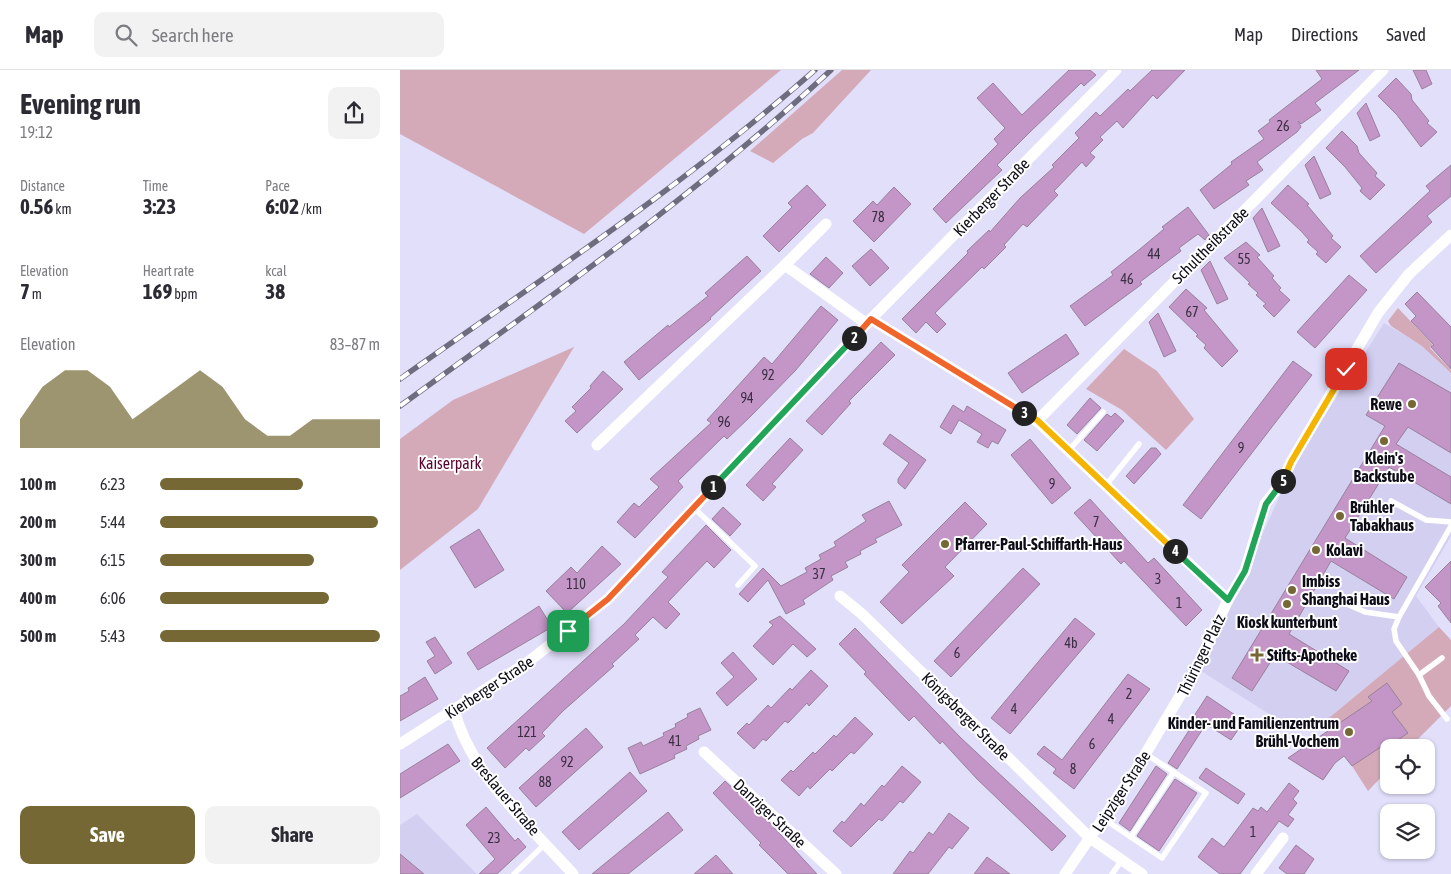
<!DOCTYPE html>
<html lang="en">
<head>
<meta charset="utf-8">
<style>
	:root { --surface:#fff; --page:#f2f2f3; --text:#2b2b33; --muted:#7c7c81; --line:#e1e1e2; --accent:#756835 }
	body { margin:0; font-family:"Asap Condensed",sans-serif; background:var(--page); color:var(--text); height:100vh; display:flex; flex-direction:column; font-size:19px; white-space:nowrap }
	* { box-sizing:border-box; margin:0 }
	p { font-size:16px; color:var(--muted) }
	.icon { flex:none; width:28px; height:28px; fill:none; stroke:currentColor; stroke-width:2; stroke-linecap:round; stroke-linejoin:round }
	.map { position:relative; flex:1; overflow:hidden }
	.details { display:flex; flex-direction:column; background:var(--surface); width:400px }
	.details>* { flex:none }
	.controls { position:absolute; left:980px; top:669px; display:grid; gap:10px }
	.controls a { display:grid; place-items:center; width:55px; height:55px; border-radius:10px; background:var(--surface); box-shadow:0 1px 4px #0004; font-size:25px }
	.pin { position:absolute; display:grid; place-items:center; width:42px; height:42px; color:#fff; margin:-21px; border-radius:10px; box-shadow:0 2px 8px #0006 }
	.km { position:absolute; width:25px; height:25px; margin:-12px; border-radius:50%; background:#222; color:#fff; font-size:14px; line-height:25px; text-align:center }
	.round { display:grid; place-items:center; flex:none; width:52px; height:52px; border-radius:10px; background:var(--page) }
	.head { display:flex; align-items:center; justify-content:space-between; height:85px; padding:0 20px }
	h1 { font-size:28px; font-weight:700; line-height:38px }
	.figures { display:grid; grid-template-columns:repeat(3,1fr); gap:8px; height:85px; padding:5px 20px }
	.figures div { display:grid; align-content:center }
	.figures b { font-size:21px; font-weight:700 }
	.figures small { font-size:14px; font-weight:400 }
	.figures p { font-size:14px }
	.chart { height:140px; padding:10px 20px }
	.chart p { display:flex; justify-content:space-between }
	.chart svg { width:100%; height:90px; margin-top:5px; fill:var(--accent); opacity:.7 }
	.action { display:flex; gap:10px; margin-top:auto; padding:10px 20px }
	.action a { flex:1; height:58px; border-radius:10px; background:var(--accent); color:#fff; font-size:20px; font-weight:700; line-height:58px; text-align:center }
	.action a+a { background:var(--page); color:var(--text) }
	ul { padding:0 20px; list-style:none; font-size:16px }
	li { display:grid; grid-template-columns:80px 60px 1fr; align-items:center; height:38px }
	li i { height:12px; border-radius:6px; background:var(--accent) }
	header { display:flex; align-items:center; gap:30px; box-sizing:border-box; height:70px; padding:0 25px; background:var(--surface); border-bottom:1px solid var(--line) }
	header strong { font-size:24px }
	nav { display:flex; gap:28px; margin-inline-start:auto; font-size:18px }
	.search { width:350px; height:45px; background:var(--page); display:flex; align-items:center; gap:12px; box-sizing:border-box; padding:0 18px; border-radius:10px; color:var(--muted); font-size:19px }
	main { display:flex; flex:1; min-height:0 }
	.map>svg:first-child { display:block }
	.built { fill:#d3cff0 }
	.green { fill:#d4aab8 }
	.building { fill:#c396c7; stroke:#99819b }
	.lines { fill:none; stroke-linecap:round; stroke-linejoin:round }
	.service { stroke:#fff; stroke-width:5.5 }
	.minor { stroke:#fff; stroke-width:11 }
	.rail-casing { stroke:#6e6c7f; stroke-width:5.5 }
	.rail { stroke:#fff; stroke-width:4; stroke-dasharray:11; stroke-linecap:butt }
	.split-1-casing { stroke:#fff; stroke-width:10 }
	.split-2-casing { stroke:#fff; stroke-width:10 }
	.split-3-casing { stroke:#fff; stroke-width:10 }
	.split-4-casing { stroke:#fff; stroke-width:10 }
	.split-5-casing { stroke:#fff; stroke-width:10 }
	.split-6-casing { stroke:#fff; stroke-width:10 }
	.split-1 { stroke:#f0652b; stroke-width:6 }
	.split-2 { stroke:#22a559; stroke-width:6 }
	.split-3 { stroke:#f0652b; stroke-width:6 }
	.split-4 { stroke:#f5b400; stroke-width:6 }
	.split-5 { stroke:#22a559; stroke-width:6 }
	.split-6 { stroke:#f5b400; stroke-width:6 }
	.poi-dot { fill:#756835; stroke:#fff; stroke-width:2 }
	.labels { text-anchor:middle; stroke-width:4; stroke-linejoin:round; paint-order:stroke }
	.number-label { font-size:14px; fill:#3a2e43 }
	.street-label { font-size:16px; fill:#0d0c17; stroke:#fff }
	.poi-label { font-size:16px; font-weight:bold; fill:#0d0c17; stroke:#fff; text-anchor:start }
	.park-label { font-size:16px; fill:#570730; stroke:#fff }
</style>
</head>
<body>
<header>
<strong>Map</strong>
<div class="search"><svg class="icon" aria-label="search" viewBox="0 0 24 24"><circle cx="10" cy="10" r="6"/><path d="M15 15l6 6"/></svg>Search here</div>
<nav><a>Map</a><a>Directions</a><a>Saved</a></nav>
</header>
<main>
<section class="details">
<div class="head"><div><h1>Evening run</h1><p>19:12</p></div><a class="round"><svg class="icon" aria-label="share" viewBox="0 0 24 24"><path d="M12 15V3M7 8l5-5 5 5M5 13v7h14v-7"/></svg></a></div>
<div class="figures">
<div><p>Distance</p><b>0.56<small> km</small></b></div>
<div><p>Time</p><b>3:23</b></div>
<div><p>Pace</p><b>6:02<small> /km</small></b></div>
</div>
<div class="figures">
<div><p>Elevation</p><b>7<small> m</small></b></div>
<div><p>Heart rate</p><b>169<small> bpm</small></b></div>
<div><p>kcal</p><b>38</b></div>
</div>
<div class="chart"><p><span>Elevation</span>83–87 m</p>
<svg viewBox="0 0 160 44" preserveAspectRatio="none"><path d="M0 44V30L10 14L20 6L30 6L40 14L50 30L60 22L70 14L80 6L90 14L100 30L110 38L120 38L130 30L140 30L150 30L160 30V44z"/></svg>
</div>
<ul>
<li><b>100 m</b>6:23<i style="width:65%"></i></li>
<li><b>200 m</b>5:44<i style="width:99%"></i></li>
<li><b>300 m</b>6:15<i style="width:70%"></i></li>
<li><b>400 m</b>6:06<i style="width:77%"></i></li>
<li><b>500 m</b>5:43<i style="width:100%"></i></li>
</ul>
<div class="action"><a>Save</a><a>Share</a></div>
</section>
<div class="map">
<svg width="1051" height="804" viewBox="0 0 1051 804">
	<rect width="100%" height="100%" fill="#e2dffb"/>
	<g class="built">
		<polygon points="984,253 1023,276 1051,303 1051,466 1016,526 1039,557 924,652 894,660 801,601 894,394"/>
		<polygon points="17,744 77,804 0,804 0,755"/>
	</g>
	<g class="green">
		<polygon points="0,0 381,0 184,164 0,64"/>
		<polygon points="442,0 471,0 413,63 402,69 373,93 350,81"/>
		<polygon points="998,238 1033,275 1030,278 1051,300 1051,303 1022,276 991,256 988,251"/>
		<polygon points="174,277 78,439 0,500 0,369 53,330"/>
		<polygon points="724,279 757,301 794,349 766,380 722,340 686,319"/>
		<polygon points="1039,557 1051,570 1051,636 1010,677 989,678 989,699 968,721 924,652"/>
	</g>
	<g class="building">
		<polygon points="669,0 690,0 696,5 684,16 681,13 630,62 597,95 602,100 546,153 533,139 598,74 594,69 605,58 577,28 593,13 622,45"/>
		<polygon points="752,0 785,0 757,29 753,25 723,58 717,51 700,67 703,70 690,83 695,87 686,97 682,92 654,121 658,125 627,157 623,154 604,175 606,177 584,199 582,197 535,243 546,254 537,263 526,252 516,263 502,249 568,183 567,181 589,160 590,162 620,128 654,97 652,95 679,68 675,63 696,42 700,46 728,19 730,21"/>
		<polygon points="916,0 959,0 915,33 921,40 901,54 898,51 901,57 897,62 857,92 863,100 846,111 849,115 814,139 800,120 832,94 831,92 864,69 858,61 870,52 869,50 922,9"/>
		<polygon points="1013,0 1026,0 1032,14 1022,19"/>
		<polygon points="996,8 1011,24 1012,30 1029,51 1027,53 1037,62 1021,77 997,45 978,26"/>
		<polygon points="966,33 980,66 970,71 957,43"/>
		<polygon points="942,61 957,76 959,83 977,103 975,106 985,115 970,130 960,121 962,118 945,97 926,78"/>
		<polygon points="914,86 931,124 920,129 905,95"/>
		<polygon points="1051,95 1051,126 1027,146 1032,152 976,203 960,186 1030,121 1026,116"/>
		<polygon points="407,115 426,135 379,182 363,166 392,137 388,133"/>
		<polygon points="888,115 909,134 907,135 933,166 931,168 941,177 926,193 916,184 918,182 907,172 909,170 901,161 871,133"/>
		<polygon points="494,117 511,134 474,172 453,151 473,131 477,135"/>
		<polygon points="788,137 809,165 805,170 798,164 779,178 781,181 740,212 742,214 685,256 670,236 713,205 711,202 740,179 764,159 762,157"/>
		<polygon points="862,138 880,176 868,182 853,148"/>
		<polygon points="846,172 860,185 857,187 874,206 872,208 881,218 879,220 890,230 874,247 863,236 866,234 856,225 858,223 848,214 850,213 824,188"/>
		<polygon points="471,179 489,198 470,216 452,196"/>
		<polygon points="347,186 361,201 310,248 311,249 239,310 224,292 268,255 269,257 308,226 305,223"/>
		<polygon points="426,187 443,203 429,218 410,204"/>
		<polygon points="810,191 828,229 817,234 801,200"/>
		<polygon points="949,205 967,220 915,278 897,262"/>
		<polygon points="786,219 807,238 804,240 838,281 822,297 804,278 806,275 796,266 798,265 769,237"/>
		<polygon points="1017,222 1051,257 1051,299 1031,277 1034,275 1011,251 1016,246 1005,234"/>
		<polygon points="421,236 438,250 395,301 351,346 327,369 324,366 278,411 283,417 235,468 217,452 234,433 239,437 259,417 250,409 311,353 307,350 364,287 372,294"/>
		<polygon points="758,243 776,281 764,287 749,252"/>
		<polygon points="666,264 679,284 622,323 608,303"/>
		<polygon points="481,272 495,285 449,331 451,333 422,365 406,351"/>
		<polygon points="893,291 912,305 801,449 783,435"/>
		<polygon points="999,293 1051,323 1051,383 1008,357 996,374 1051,407 1051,434 989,397 945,468 1007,507 994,529 931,491 889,564 949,601 936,621 875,585 852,621 832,608 985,356 966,345"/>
		<polygon points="203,301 223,319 177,363 165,351 176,341 172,337 191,318 190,316"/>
		<polygon points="690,328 701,338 677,364 667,355"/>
		<polygon points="553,335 564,342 567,336 606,360 598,374 592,371 588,378 577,372 582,364 559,350 551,364 540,357"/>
		<polygon points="715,343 724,351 697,381 684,370 707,344 711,347"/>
		<polygon points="490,364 526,390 505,419 498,413 498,409 509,393 483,374"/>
		<polygon points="390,368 403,380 372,414 376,417 363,431 346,415"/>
		<polygon points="630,369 671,418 652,434 611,385"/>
		<polygon points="751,378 756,378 761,384 734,414 726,406"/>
		<polygon points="690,429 748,493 754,488 802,540 786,556 724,491 721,494 674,443"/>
		<polygon points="489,431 502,455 475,469 477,472 460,481 461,484 445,492 448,497 431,506 433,510 403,530 405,534 386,544 368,510 348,532 339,524 363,498 381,516 407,502 405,498 421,489 419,485 436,476 434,472 466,451 462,445"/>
		<polygon points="565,432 587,454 545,497 554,506 502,554 480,532 509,502 502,495"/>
		<polygon points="323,437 341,454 330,466 312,449"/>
		<polygon points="306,455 331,480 314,498 307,491 268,532 280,544 266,559 253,547 235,565 239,569 212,594 214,596 163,641 142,663 145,666 129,681 126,678 105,698 87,678 224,554 268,507 262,502"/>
		<polygon points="79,459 104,500 75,518 50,477"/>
		<polygon points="202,476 221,494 167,543 146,521 171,497 177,503"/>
		<polygon points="1051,491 1051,553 1038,536 1041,533 1025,517"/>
		<polygon points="623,498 640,514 551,607 534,591"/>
		<polygon points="139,536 152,557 78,600 67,583"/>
		<polygon points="380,546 416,579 407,587 393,574 373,595 353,576 373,555 369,552"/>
		<polygon points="675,548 695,564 610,664 591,648"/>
		<polygon points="455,558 561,668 666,766 652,781 577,709 542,671 540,674 514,646 509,651 464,604 466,602 439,574"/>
		<polygon points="35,567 52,593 35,604 27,591 35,586 26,572"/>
		<polygon points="333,582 357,609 327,636 316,623 334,607 321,593"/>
		<polygon points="411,600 428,616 409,636 407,633 388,653 385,651 366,671 363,669 354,679 337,663 347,653 349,655 368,635 371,638 390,618 392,620"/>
		<polygon points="728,604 750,619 674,719 653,703 656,699 637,684 644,676 662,690"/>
		<polygon points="25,607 38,629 0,651 0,626 9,621 8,618"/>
		<polygon points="987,613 1002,634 992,642 1008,663 986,678 984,675 952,696 944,686 935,693 923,710 888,688 972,631 968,627"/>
		<polygon points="807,626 844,651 831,670 806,654 777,699 768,693 797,648 794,646"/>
		<polygon points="300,638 311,660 298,666 299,669 286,676 287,679 274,685 275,688 240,704 228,678 241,672 243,676 264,666 263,663 276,657 275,654 288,647 287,644"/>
		<polygon points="455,647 473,664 454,684 451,682 432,701 430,699 410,719 408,716 399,726 381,710 391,700 393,702 413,682 415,684 434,665 436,667"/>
		<polygon points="186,658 203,677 136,737 119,718"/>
		<polygon points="48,674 60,691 0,728 0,704"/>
		<polygon points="502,696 521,712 503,733 500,731 482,751 479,749 451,777 433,761 442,751 444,753 461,733 464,736 482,715 484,717"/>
		<polygon points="756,696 767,704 730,761 719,753"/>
		<polygon points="806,698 845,724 838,734 799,708"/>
		<polygon points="230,702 247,721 179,780 162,762"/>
		<polygon points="775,709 797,723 759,781 737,766"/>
		<polygon points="325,711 369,752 417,804 388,804 359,775 361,773 313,723"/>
		<polygon points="889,713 899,721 893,729 897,733 888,745 894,749 888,757 879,751 840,804 820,804 798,787 812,768 824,777 853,738 858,741 861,737 867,742"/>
		<polygon points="86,737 115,771 118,768 126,777 97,804 79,804 95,789 66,755"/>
		<polygon points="268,742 283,760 228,804 192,804"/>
		<polygon points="549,743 569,758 552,779 549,777 528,804 493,804 510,781 513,783 529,762 533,765"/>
		<polygon points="896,775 914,789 904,804 887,804 879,798"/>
		<polygon points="0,784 24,804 0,804"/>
		<polygon points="316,785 333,804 294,804"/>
		<polygon points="587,787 610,804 574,804"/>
	</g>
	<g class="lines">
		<g class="service">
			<polyline points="669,380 703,342"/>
			<polyline points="706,415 739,374"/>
			<polyline points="991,431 1026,450 1051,452"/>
			<polyline points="294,438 355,496 338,515"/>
			<polyline points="931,527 965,542 999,547 1051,456"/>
			<polyline points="999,547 994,559 996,571 1019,605 1029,626 1047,649"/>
			<polyline points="1019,605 1042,588"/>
			<polyline points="704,749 762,788 806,723 746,684"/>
			<polyline points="731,767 774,702"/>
			<polyline points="114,804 145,774"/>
			<polyline points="712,804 722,790"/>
		</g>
		<g class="minor">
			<polyline points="385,195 426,154"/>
			<polyline points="471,249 637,351 828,530"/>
			<polyline points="637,351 983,0"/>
			<polyline points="197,375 385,195 467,254"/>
			<polyline points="440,526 462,544 690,768 742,804"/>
			<path d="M54,640C72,706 128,754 173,804"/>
			<polyline points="0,674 128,592 208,529 471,249 716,0"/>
			<polyline points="304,682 436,804"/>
			<polyline points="665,804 734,703 796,599 828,530 845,501 865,434 882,412 891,392 978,243 1009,204 1051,165"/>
			<polyline points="856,804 883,768"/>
		</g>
		<g class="rail-casing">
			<g id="rail">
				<path d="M0,309C140,210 286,114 415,0"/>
				<path d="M0,336C148,228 297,125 431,0"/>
			</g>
		</g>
		<use href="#rail" class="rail"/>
	</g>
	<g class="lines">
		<g class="split-1-casing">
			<polyline id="split-1" points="168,561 208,529 313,417"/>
		</g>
		<g class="split-2-casing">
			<polyline id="split-2" points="313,417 454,268"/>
		</g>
		<g class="split-3-casing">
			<polyline id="split-3" points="454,268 471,249 624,343"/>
		</g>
		<g class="split-4-casing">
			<polyline id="split-4" points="624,343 637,350 775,481"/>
		</g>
		<g class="split-5-casing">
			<polyline id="split-5" points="775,481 828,530 845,501 866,434 883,411"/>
		</g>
		<g class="split-6-casing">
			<polyline id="split-6" points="883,411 891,392 946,299"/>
		</g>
		<use href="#split-1" class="split-1"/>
		<use href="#split-2" class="split-2"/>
		<use href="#split-3" class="split-3"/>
		<use href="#split-4" class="split-4"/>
		<use href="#split-5" class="split-5"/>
		<use href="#split-6" class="split-6"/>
	</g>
	<g class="poi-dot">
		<circle cx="1012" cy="334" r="5"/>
		<circle cx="984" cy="371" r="5"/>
		<circle cx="940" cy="446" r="5"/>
		<circle cx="545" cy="474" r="5"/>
		<circle cx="916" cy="480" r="5"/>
		<circle cx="892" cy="520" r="5"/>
		<circle cx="887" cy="534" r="5"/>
		<path d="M854.5 577.5h5v5h5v5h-5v5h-5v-5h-5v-5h5z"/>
		<circle cx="949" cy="662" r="5"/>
	</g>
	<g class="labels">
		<g class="number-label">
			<text x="883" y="61">26</text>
			<text x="478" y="152">78</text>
			<text x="754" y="189">44</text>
			<text x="844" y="194">55</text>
			<text x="727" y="214">46</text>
			<text x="792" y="247">67</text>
			<text x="368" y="310">92</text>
			<text x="347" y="333">94</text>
			<text x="324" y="357">96</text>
			<text x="841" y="383">9</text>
			<text x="652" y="419">9</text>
			<text x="696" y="457">7</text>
			<text x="419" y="509">37</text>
			<text x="758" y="514">3</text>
			<text x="176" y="519">110</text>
			<text x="779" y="538">1</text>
			<text x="671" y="578">4b</text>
			<text x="557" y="588">6</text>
			<text x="729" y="629">2</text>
			<text x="614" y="644">4</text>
			<text x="711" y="654">4</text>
			<text x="127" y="667">121</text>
			<text x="275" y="676">41</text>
			<text x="692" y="679">6</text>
			<text x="167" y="697">92</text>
			<text x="673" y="704">8</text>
			<text x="145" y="717">88</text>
			<text x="853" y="767">1</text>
			<text x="94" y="773">23</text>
		</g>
		<g class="street-label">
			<text transform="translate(591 127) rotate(-46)" y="6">Kierberger Straße</text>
			<text transform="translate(810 175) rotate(-45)" y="6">Schultheißstraße</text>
			<text transform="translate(801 585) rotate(-64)" y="6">Thüringer Platz</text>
			<text transform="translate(89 617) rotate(-33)" y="6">Kierberger Straße</text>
			<text transform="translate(566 646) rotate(45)" y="6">Königsberger Straße</text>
			<text transform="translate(721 721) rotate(-57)" y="6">Leipziger Straße</text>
			<text transform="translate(106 726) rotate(50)" y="6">Breslauer Straße</text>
			<text transform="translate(370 743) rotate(43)" y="6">Danziger Straße</text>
		</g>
		<g class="poi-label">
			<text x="1002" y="340" text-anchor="end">Rewe</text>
			<text x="984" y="394" text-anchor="middle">Klein's<tspan x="984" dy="18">Backstube</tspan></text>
			<text x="950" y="443">Brühler<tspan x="950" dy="18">Tabakhaus</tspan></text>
			<text x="555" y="480">Pfarrer-Paul-Schiffarth-Haus</text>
			<text x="926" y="486">Kolavi</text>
			<text x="902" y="517">Imbiss<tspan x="902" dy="18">Shanghai Haus</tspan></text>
			<text x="887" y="558" text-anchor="middle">Kiosk kunterbunt</text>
			<text x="867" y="591">Stifts-Apotheke</text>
			<text x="939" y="659" text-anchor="end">Kinder- und Familienzentrum<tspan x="939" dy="18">Brühl-Vochem</tspan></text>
		</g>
		<g class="park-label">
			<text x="50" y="399">Kaiserpark</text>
		</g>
	</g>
</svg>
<div class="controls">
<a><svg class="icon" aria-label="locate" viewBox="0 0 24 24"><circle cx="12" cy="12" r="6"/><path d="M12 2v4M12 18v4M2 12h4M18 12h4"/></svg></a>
<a><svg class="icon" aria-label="layers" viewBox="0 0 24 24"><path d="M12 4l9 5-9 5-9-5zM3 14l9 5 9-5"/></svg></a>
</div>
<div class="pin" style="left:168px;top:561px;background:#1e9e55"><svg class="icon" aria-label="arrive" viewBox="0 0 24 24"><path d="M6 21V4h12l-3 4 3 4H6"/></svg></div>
<div class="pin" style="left:946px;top:299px;background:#d93025"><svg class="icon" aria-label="check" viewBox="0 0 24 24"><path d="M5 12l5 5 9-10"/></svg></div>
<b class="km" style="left:313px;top:417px">1</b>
<b class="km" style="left:454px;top:268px">2</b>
<b class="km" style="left:624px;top:343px">3</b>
<b class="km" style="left:775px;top:481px">4</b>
<b class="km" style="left:883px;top:411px">5</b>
</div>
</main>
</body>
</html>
